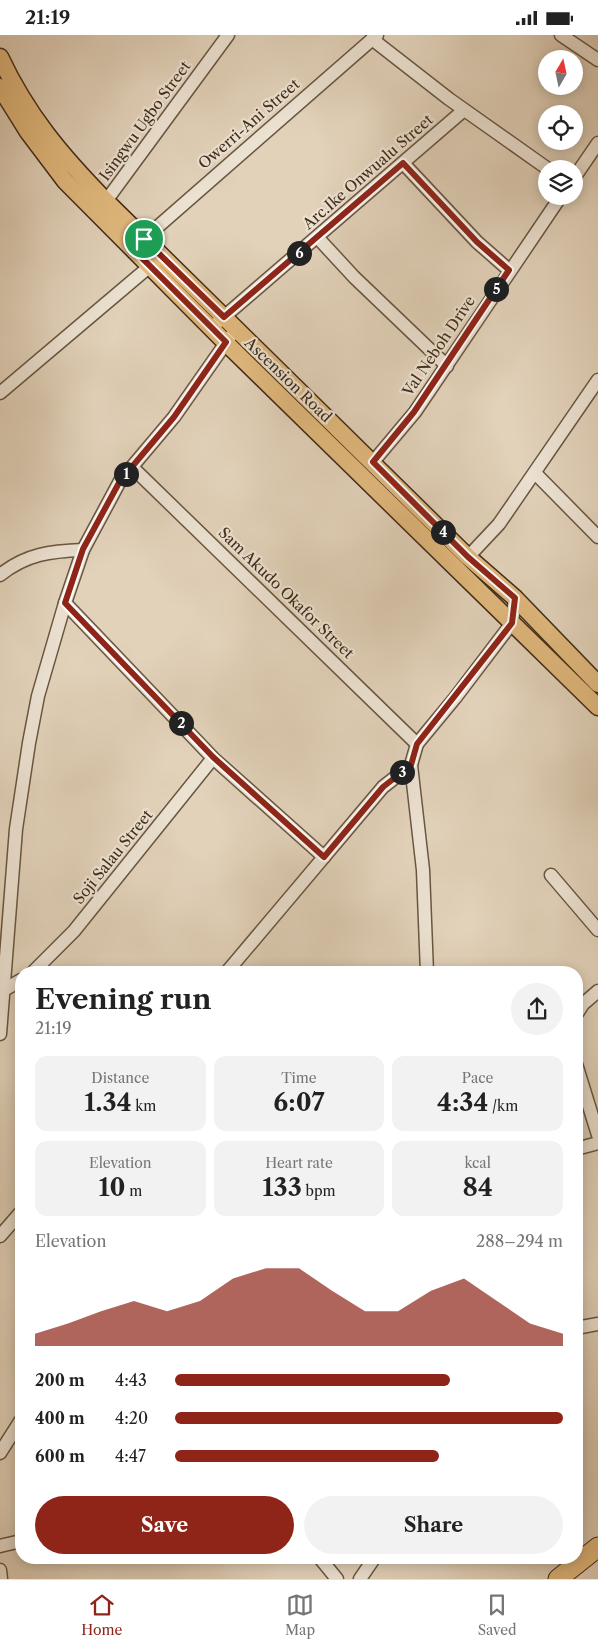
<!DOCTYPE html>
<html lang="en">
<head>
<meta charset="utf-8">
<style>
	:root { --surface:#fff; --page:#f2f2f2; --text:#222; --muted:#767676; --line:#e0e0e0; --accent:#8f2418 }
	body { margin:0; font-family:"Libre Caslon Text",serif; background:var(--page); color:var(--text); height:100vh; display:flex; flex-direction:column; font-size:19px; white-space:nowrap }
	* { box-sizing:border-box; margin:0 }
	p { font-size:16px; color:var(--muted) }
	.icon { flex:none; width:28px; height:28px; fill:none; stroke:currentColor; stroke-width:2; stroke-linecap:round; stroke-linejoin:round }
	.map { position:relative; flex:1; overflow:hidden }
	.panel { position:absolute; left:15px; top:931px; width:568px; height:598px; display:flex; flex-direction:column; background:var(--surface); border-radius:20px; box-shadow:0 2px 12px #0003 }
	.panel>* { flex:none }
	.needle { width:32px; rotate:9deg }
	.fabs { position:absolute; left:538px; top:15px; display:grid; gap:10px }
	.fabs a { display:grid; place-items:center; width:45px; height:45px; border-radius:50%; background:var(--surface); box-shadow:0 2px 12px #0003; font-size:25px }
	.pin { position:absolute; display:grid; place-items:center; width:42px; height:42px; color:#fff; margin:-21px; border:2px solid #fff; border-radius:50%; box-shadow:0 1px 5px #0007 }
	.km { position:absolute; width:25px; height:25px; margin:-12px; border-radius:50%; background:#222; color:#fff; font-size:14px; line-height:25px; text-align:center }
	.round { display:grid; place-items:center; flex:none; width:52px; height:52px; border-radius:26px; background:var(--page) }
	.overview { display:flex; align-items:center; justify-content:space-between; height:85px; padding:0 20px }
	h1 { font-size:28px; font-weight:800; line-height:38px }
	.stats { display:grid; grid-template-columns:repeat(3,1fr); gap:8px; height:85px; padding:5px 20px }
	.stats div { display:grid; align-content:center; border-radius:12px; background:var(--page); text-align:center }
	.stats b { font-size:25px; font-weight:800 }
	.stats small { font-size:14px; font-weight:400 }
	.stats p { font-size:14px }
	.chart { height:140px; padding:10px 20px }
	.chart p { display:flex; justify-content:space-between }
	.chart svg { width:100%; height:90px; margin-top:5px; fill:var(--accent); opacity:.7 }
	.primary-button { display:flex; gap:10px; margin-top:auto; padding:10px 20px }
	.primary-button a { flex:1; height:58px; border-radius:30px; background:var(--accent); color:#fff; font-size:20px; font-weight:800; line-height:58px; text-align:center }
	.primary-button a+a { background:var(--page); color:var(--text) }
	ul { padding:0 20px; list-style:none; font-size:16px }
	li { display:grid; grid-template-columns:80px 60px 1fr; align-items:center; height:38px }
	li i { height:12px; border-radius:6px; background:var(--accent) }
	.status { display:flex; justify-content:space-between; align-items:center; height:35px; padding:0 25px; background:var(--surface); direction:ltr }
	.status svg { height:14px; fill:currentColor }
	.tab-bar { display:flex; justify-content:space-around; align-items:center; height:70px; border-top:1px solid var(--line); background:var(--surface); font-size:14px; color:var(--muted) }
	.tab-bar a { display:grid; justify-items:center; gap:2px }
	.tab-bar .selected { color:var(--accent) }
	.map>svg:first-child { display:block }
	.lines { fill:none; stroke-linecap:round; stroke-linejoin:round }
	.minor-casing { stroke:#685641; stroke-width:15 }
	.major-casing { stroke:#402c19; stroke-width:19 }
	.highway-casing { stroke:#402c19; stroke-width:21 }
	.minor { stroke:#ece2d2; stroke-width:12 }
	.major { stroke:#e1b97d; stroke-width:16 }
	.highway { stroke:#e1b97d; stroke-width:19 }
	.route-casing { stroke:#fff; stroke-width:10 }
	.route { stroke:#8f2418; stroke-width:6 }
	.labels { text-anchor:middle; stroke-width:4.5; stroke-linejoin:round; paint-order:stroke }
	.street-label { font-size:15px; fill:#402c19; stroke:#ece2d2 }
</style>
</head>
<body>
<div class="status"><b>21:19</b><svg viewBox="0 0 49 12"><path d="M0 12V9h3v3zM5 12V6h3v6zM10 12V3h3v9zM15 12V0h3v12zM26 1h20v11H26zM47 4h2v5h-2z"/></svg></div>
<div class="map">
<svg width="598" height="1544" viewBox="0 0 598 1544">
	<rect width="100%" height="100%" fill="#e2d2ba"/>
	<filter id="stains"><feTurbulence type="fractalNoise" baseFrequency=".004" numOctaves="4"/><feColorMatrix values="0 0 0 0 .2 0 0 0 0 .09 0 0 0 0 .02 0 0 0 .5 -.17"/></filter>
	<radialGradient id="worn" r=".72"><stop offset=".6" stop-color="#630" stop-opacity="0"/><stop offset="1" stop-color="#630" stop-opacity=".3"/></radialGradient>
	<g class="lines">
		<g class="minor-casing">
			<g id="minor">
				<polyline points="561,0 598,25"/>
				<polyline points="372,4 449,64 548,134"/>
				<polyline points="403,128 477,207 509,235"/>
				<polyline points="574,143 598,108"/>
				<polyline points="106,166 228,0"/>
				<polyline points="318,203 354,242 447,331"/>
				<polyline points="138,209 377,0"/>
				<polyline points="218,287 464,75"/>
				<polyline points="0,358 156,226"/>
				<polyline points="373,427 415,377 561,161"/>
				<polyline points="132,432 417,709"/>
				<polyline points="535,438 598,502"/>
				<polyline points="468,522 499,489 598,345"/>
				<path d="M0,540C26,519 51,516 83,515"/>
				<polyline points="65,568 213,723 324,822"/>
				<polyline points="411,730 423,835 427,938"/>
				<polyline points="551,840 598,895"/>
				<polyline points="32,938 74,896 213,723"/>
				<polyline points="226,938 383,752 411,730 417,709 455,663 512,588 515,563"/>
				<polyline points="4,955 21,945"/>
				<polyline points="576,980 583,969 598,956"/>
				<polyline points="0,999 16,794 29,708 38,661 65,568 83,515 120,446 174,382 230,302"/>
				<polyline points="576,1029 598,1100"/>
				<polyline points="576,1114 598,1108"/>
				<polyline points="0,1201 21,1177"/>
				<polyline points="576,1293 598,1289"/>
				<polyline points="0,1418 21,1385"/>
				<polyline points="0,1511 21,1506"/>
				<polyline points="319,1522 337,1544"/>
				<polyline points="0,1535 1,1544"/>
				<polyline points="360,1544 375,1522"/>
			</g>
		</g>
		<g class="major-casing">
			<g id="major">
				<path d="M0,22C27,80 62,121 106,166L468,522L515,563L598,649"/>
				<polyline points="0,52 28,97 65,146 225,307 598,672"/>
			</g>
		</g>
		<g class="highway-casing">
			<polyline id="highway" points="558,1544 598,1512"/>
		</g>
		<use href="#minor" class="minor"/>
		<use href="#major" class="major"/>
		<use href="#highway" class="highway"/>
	</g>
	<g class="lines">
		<g class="route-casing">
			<polygon id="route" points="403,128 477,207 509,235 414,377 373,427 468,522 515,563 512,588 417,709 411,730 383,752 324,822 213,722 65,568 83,514 120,446 174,382 226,307 133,214 144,204 224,282"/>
		</g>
		<use href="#route" class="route"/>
	</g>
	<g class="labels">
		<g class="street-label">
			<text transform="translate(145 86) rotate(-54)" y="5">Isingwu Ugbo Street</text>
			<text transform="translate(249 89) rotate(-41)" y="5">Owerri-Ani Street</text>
			<text transform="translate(368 137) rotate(-41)" y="5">Arc.Ike Onwualu Street</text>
			<text transform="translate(439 311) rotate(-56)" y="5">Val Neboh Drive</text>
			<text transform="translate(288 345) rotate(44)" y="5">Ascension Road</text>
			<text transform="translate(286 558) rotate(44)" y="5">Sam Akudo Okafor Street</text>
			<text transform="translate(113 822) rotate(-51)" y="5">Soji Salau Street</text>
		</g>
	</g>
	<rect width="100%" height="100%" filter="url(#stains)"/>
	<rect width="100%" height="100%" fill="url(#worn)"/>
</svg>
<div class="fabs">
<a><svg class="needle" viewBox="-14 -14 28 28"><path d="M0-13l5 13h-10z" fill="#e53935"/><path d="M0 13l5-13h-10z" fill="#767676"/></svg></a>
<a><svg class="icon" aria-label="locate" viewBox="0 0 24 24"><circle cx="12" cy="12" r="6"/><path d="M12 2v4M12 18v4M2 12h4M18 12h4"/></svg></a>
<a><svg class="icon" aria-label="layers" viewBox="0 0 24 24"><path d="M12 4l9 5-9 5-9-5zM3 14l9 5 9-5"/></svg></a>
</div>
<div class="pin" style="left:144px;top:204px;background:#1e9e55"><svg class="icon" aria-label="arrive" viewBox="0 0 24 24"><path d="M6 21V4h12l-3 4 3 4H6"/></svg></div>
<b class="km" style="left:126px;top:439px">1</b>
<b class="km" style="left:181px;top:688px">2</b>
<b class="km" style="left:402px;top:737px">3</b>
<b class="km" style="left:443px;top:497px">4</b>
<b class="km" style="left:496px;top:254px">5</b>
<b class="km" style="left:299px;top:218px">6</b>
<section class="panel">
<div class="overview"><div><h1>Evening run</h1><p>21:19</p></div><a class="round"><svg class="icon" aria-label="share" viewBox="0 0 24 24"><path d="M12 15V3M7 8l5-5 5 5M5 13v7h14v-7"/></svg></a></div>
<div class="stats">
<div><p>Distance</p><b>1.34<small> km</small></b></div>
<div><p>Time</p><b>6:07</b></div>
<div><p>Pace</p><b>4:34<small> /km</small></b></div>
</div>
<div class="stats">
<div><p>Elevation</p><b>10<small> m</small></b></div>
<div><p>Heart rate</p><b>133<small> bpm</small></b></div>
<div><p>kcal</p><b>84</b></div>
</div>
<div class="chart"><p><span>Elevation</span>288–294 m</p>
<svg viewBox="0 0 160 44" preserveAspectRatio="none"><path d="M0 44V38L10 33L20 27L30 22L40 27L50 22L60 11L70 6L80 6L90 17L100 27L110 27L120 17L130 11L140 22L150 33L160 38V44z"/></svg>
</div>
<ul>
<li><b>200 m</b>4:43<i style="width:71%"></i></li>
<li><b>400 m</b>4:20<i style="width:100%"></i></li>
<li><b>600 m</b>4:47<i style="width:68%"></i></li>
</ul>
<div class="primary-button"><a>Save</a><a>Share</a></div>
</section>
</div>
<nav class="tab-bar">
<a class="selected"><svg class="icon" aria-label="home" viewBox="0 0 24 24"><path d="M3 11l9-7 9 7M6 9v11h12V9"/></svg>Home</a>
<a><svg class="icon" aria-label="map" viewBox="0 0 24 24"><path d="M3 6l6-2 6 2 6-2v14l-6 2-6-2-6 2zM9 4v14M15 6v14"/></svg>Map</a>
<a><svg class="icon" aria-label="saved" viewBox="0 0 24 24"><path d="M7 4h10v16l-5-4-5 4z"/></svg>Saved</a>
</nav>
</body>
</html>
